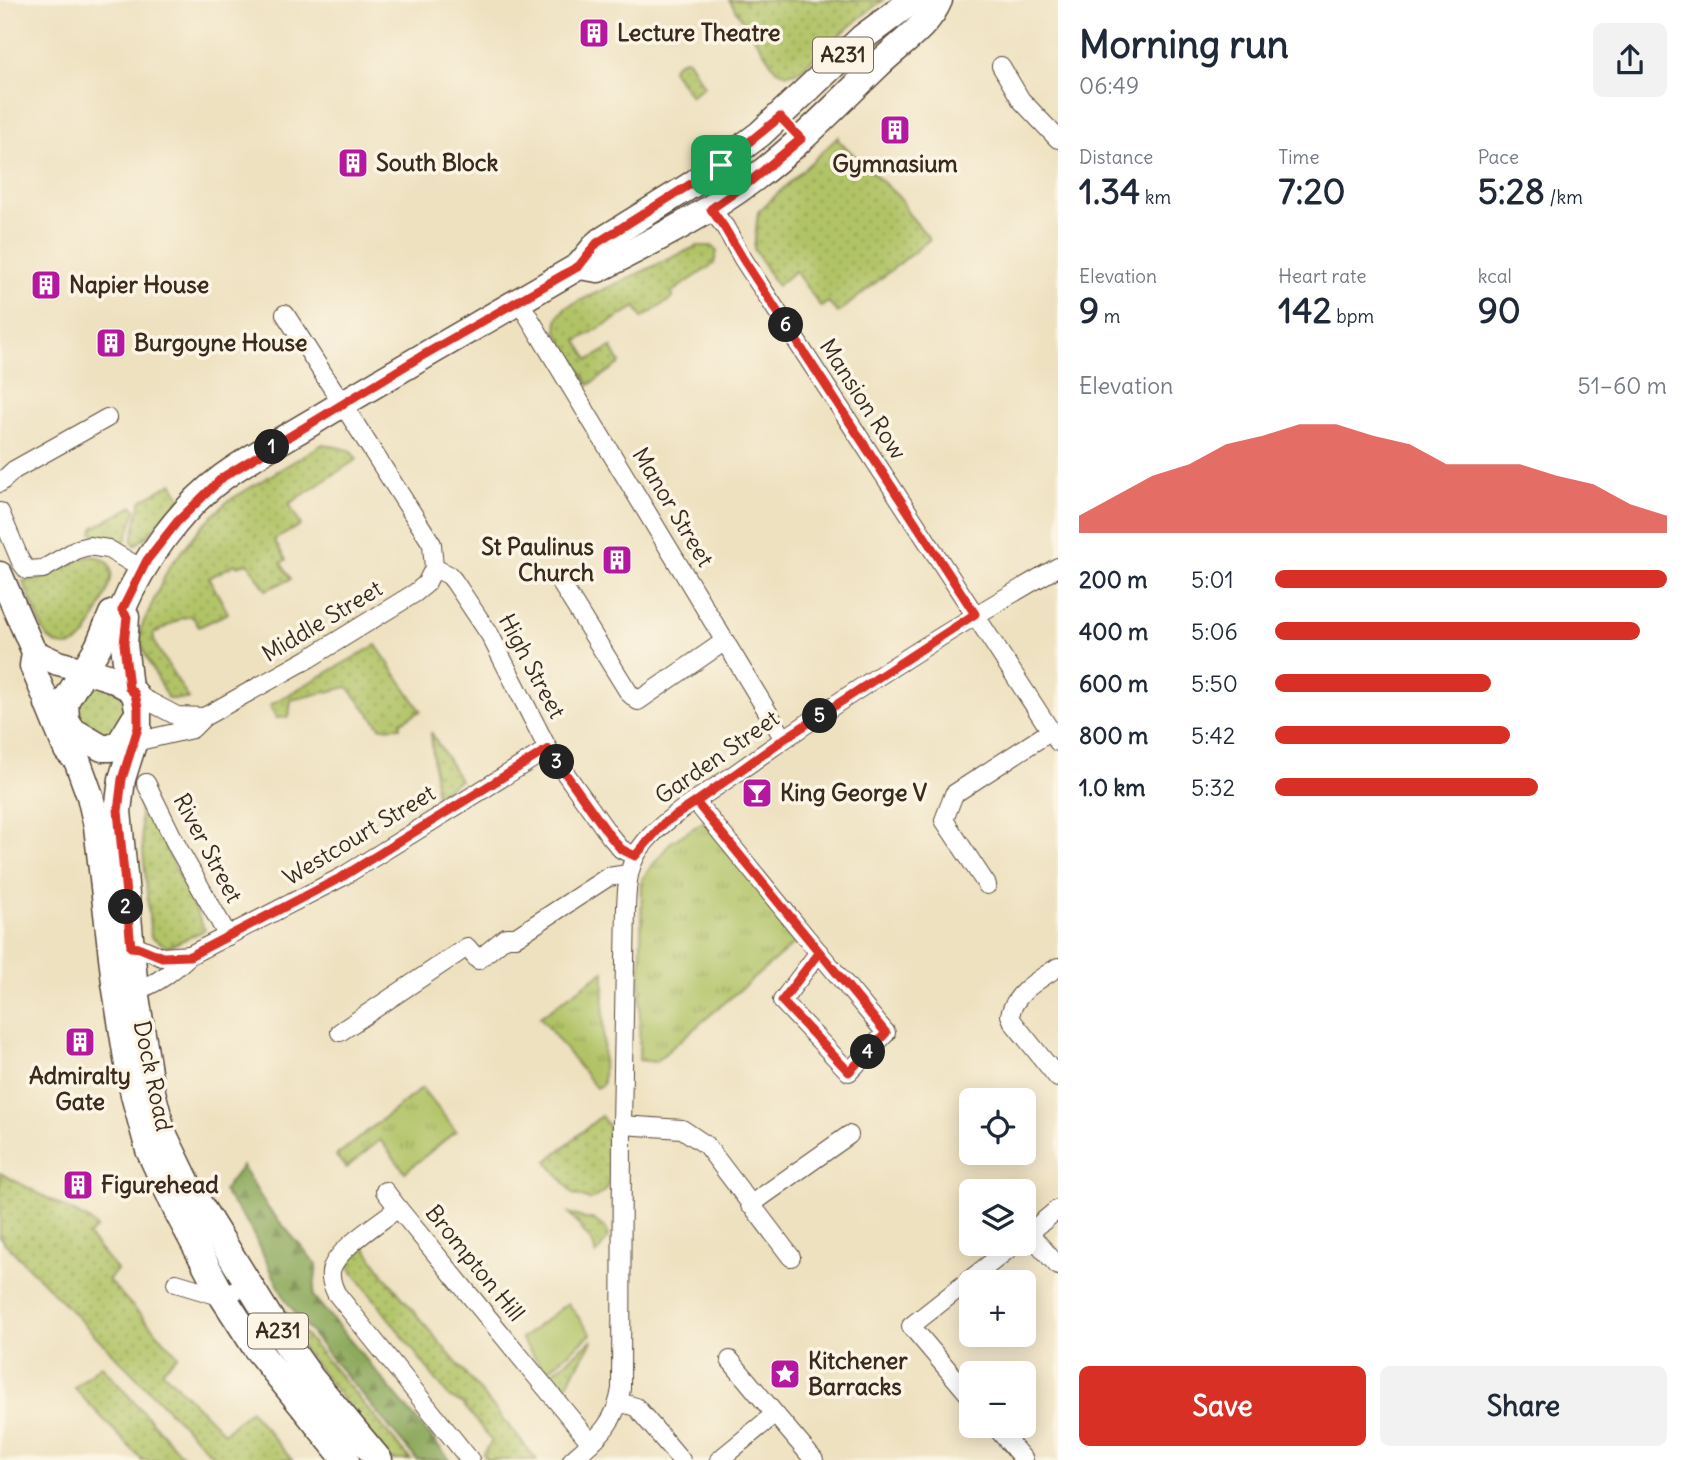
<!DOCTYPE html>
<html lang="en">
<head>
<meta charset="utf-8">
<style>
	:root { --surface:#fff; --page:#f2f2f3; --text:#1f2937; --muted:#747a83; --accent:#d93025 }
	body { margin:0; font-family:Delius,sans-serif; background:var(--page); color:var(--text); height:100vh; display:flex; flex-direction:column; font-size:26px; white-space:nowrap }
	* { box-sizing:border-box; margin:0 }
	p { font-size:23px; color:var(--muted) }
	.icon { flex:none; width:38px; height:38px; fill:none; stroke:currentColor; stroke-width:2; stroke-linecap:round; stroke-linejoin:round }
	.map { position:relative; flex:1; overflow:hidden }
	.drawer { display:flex; flex-direction:column; background:var(--surface); width:630px }
	.drawer>* { flex:none }
	.controls { position:absolute; left:959px; top:1088px; display:grid; gap:14px }
	.controls a { display:grid; place-items:center; width:77px; height:77px; border-radius:10px; background:var(--surface); box-shadow:0 4px 18px #0003; font-size:35px }
	.pin { position:absolute; display:grid; place-items:center; width:60px; height:60px; color:#fff; margin:-30px; border-radius:14px; box-shadow:0 4px 10px #0006 }
	.km { position:absolute; width:35px; height:35px; margin:-18px; border-radius:50%; background:#222; color:#fff; font-size:19px; line-height:35px; text-align:center }
	.round { display:grid; place-items:center; flex:none; width:74px; height:74px; border-radius:10px; background:var(--page) }
	.overview { display:flex; align-items:center; justify-content:space-between; height:119px; padding:0 21px }
	h1 { font-size:38px; font-weight:700; line-height:52px }
	.stats { display:grid; grid-template-columns:repeat(3,1fr); gap:10px; height:119px; padding:7px 21px }
	.stats div { display:grid; align-content:center }
	.stats b { font-size:35px; font-weight:700 }
	.stats small { font-size:19px; font-weight:400 }
	.stats p { font-size:19px }
	.chart { height:196px; padding:14px 21px }
	.chart p { display:flex; justify-content:space-between }
	.chart svg { width:100%; height:126px; margin-top:7px; fill:var(--accent); opacity:.7 }
	.button { display:flex; gap:14px; margin-top:auto; padding:14px 21px }
	.button a { flex:1; height:80px; border-radius:10px; background:var(--accent); color:#fff; font-size:28px; font-weight:700; line-height:80px; text-align:center }
	.button a+a { background:var(--page); color:var(--text) }
	ul { padding:0 21px; list-style:none; font-size:23px }
	li { display:grid; grid-template-columns:112px 84px 1fr; align-items:center; height:52px }
	li i { height:18px; border-radius:9px; background:var(--accent) }
	main { display:flex; flex:1; min-height:0 }
	.map>svg:first-child { display:block }
	.grass { fill:url(#grass-dots); stroke:#767642; stroke-width:2 }
	.forest { fill:url(#forest-firs); stroke:#646a3c; stroke-width:2 }
	.park { fill:url(#park-tufts); stroke:#767642; stroke-width:2 }
	.garden { fill:#b1c366; stroke:#767642; stroke-width:2 }
	.lines { fill:none; stroke-linecap:round; stroke-linejoin:round }
	.street-casing { stroke:#564536; stroke-width:20 }
	.secondary-casing { stroke:#564536; stroke-width:27 }
	.primary-casing { stroke:#564536; stroke-width:29 }
	.street { stroke:#fff; stroke-width:18 }
	.secondary { stroke:#fff; stroke-width:24 }
	.primary { stroke:#fff; stroke-width:26 }
	.route-casing { stroke:#fff; stroke-width:14 }
	.route { stroke:#d93025; stroke-width:9 }
	.labels { text-anchor:middle; stroke-width:7; stroke-linejoin:round; paint-order:stroke }
	.shield { fill:#fcf5e5; stroke:#75675a; stroke-width:2 }
	.shield-label { font-size:21px; font-weight:bold; fill:#3b2a1e }
	.poi-label { font-size:23px; font-weight:bold; fill:#3b2a1e; stroke:#fcf5e5; text-anchor:start }
	.street-label { font-size:23px; fill:#3b2a1e; stroke:#fcf5e5 }
</style>
</head>
<body>
<main>
<div class="map">
<svg width="1058" height="1460" viewBox="0 0 1058 1460">
	<defs>
		<pattern id="grass-dots" width="8" height="8" patternUnits="userSpaceOnUse" patternTransform="scale(1.75)"><rect width="8" height="8" fill="#b1c366"/><path d="M2 2h.1M6 6h.1" fill="none" stroke="#919f53" stroke-width="1.8" stroke-linecap="round"/></pattern>
		<pattern id="forest-firs" width="22" height="20" patternUnits="userSpaceOnUse" patternTransform="scale(1.75)"><rect width="22" height="20" fill="#8ca95b"/><path d="M5 1l3.5 6h-7zM16 11l3.5 6h-7z" fill="#748a4b"/></pattern>
		<pattern id="park-tufts" width="24" height="20" patternUnits="userSpaceOnUse" patternTransform="scale(1.75)"><rect width="24" height="20" fill="#b1c366"/><path d="M3 7l-1-3M5 7V3M7 7l1-3M15 17l-1-3M17 17v-4M19 17l1-3" fill="none" stroke="#919f53"/></pattern>
	</defs>
	<rect width="100%" height="100%" fill="#fcf5e5"/>
	<filter id="ink" filterUnits="userSpaceOnUse"><feTurbulence type="fractalNoise" baseFrequency=".0143" numOctaves="2"/><feDisplacementMap in="SourceGraphic" scale="14" xChannelSelector="R" yChannelSelector="G"/><feConvolveMatrix kernelMatrix="1 2 1 2 8 2 1 2 1" color-interpolation-filters="sRGB"/></filter>
	<filter id="wash" filterUnits="userSpaceOnUse"><feTurbulence type="fractalNoise" baseFrequency=".00686" numOctaves="4" result="noise"/><feDisplacementMap in="SourceGraphic" scale="28" xChannelSelector="R" yChannelSelector="G"/><feGaussianBlur stdDeviation="1.57" result="paint"/><feColorMatrix in="noise" values="0 0 0 0 0 0 0 0 0 0 0 0 0 0 0 0 0 1.4 0 .05"/><feComposite in="paint" operator="in"/></filter>
	<g filter="url(#wash)">
		<rect width="100%" height="100%" fill="#eee1c0"/>
		<g class="grass">
			<polygon points="729,0 883,0 857,20 799,71 788,74 776,70"/>
			<polygon points="684,59 688,60 704,86 691,96 672,70 673,66"/>
			<polygon points="838,137 838,140 902,200 907,212 930,239 838,313 828,302 821,307 795,271 777,286 754,249 758,212"/>
			<path d="M697,246H712L717,251L714,264L672,292L673,298L642,318L636,307L577,341L589,360L611,347L620,363L589,385L557,332C555,320 558,316 566,307Z"/>
			<polygon points="323,444 349,450 357,459 289,504 301,525 274,540 286,560 281,563 291,579 266,590 248,563 237,566 235,564 209,578 228,613 199,627 192,616 182,618 153,634 155,644 189,699 168,699 142,648 140,630 169,567 203,525 228,501"/>
			<polygon points="172,483 182,499 145,538 135,545 132,541 141,501"/>
			<polygon points="133,506 136,510 126,540 120,542 92,533 93,528"/>
			<path d="M92,556C126,560 107,592 99,610C95,618 91,627 86,635C75,651 54,649 44,632L23,581L41,579L81,559Z"/>
			<polygon points="376,645 421,711 401,722 400,727 381,728 348,687 291,700 289,717 276,718 270,705"/>
			<path d="M101,684L122,696C129,720 126,726 104,737L80,728L75,703L85,690Z"/>
			<polygon points="431,732 460,780 436,795"/>
			<polygon points="146,783 160,836 205,930 168,947 151,937 150,928 138,794"/>
			<polygon points="601,1116 608,1125 611,1180 604,1192 590,1200 573,1194 547,1161"/>
			<polygon points="0,1173 89,1220 97,1228 88,1236 117,1270 108,1280 178,1355 162,1371 224,1433 250,1410 292,1460 217,1460 0,1238"/>
			<polygon points="569,1213 585,1219 593,1219 607,1230 608,1238 596,1255 593,1244"/>
			<polygon points="359,1239 387,1279 537,1460 487,1460 483,1454 492,1441 462,1403 450,1398 340,1255"/>
			<polygon points="281,1306 411,1460 390,1460 298,1342"/>
			<polygon points="593,1339 565,1388 559,1386 550,1375"/>
			<polygon points="101,1365 186,1460 142,1460 74,1388"/>
		</g>
		<polygon class="forest" points="242,1166 267,1207 317,1265 313,1296 450,1460 417,1460 331,1358 286,1301 248,1224 223,1191"/>
		<g class="park">
			<polygon points="706,820 802,937 655,1062 639,1060 642,879 670,843"/>
			<polygon points="604,971 603,1084 596,1088 540,1017"/>
			<polygon points="422,1088 456,1131 405,1172 380,1140 346,1168 336,1156"/>
		</g>
		<polygon class="garden" points="568,1303 591,1334 546,1372 521,1339"/>
	</g>
	<g filter="url(#ink)">
		<g class="lines">
			<g class="street-casing">
				<g id="street">
					<polyline points="1001,66 1021,100 1058,139"/>
					<polyline points="711,209 725,227 743,259 1058,742"/>
					<polyline points="519,301 784,739"/>
					<polyline points="0,483 14,470 107,418"/>
					<polyline points="0,512 21,562 27,570 43,569 78,549 89,546 108,549 142,569"/>
					<polyline points="434,568 449,575 454,581 490,635 548,749 610,836 621,849 635,856"/>
					<polyline points="559,580 629,693 638,701 725,641"/>
					<polyline points="135,694 177,716 204,717"/>
					<polyline points="135,742 192,729 204,717 308,659 415,593 426,584 434,568 432,544 285,314"/>
					<polyline points="146,783 178,848 228,936"/>
					<polyline points="696,802 806,937 886,1033 849,1072 782,1001 819,952"/>
					<polyline points="987,885 944,820 954,794 1051,731"/>
					<polyline points="131,947 139,947 162,957 190,955"/>
					<path d="M1058,967C1040,979 1015,992 1010,1015L1013,1022L1058,1078"/>
					<path d="M135,990C156,986 175,969 190,955L342,877L548,749"/>
					<polyline points="340,1032 467,947 478,960 506,937 516,937 608,877 628,874"/>
					<polyline points="622,1125 682,1129 706,1145 791,1257"/>
					<polyline points="385,1191 398,1208"/>
					<polyline points="750,1205 849,1135"/>
					<polyline points="1029,1233 1058,1266"/>
					<polyline points="1024,1237 1058,1209"/>
					<polyline points="176,1283 223,1297 247,1284"/>
					<polyline points="971,1397 911,1326 1015,1244"/>
					<polyline points="619,1402 636,1407 681,1460"/>
					<polyline points="775,1414 814,1460"/>
					<polyline points="995,1426 1024,1460"/>
					<path d="M470,1460L336,1293C333,1286 330,1280 331,1272C334,1250 381,1222 398,1208L591,1443"/>
					<path d="M572,1460C597,1438 616,1424 621,1389L622,1125L626,907C627,882 628,862 645,842C669,814 709,793 739,771C841,698 948,630 1058,567"/>
					<polyline points="719,1460 775,1414 730,1360"/>
				</g>
			</g>
			<g class="secondary-casing">
				<g id="secondary">
					<polyline points="0,574 34,652 32,666 48,704"/>
					<polyline points="34,652 58,663 85,670"/>
				</g>
			</g>
			<g class="primary-casing">
				<g id="primary">
					<path d="M579,266L598,269L610,263C659,238 708,213 752,180C798,146 837,104 878,65C898,45 928,27 939,0"/>
					<polyline points="122,610 112,614 98,647 65,702 66,720 73,731 102,748 111,748 120,743 134,720"/>
					<polyline points="85,670 111,678 129,688 135,694 138,708 138,728 122,779 118,811 135,990 150,1084 162,1131 191,1191 277,1330 311,1378 379,1460"/>
					<path d="M129,688L124,644L126,617L122,610C142,562 181,508 223,477C252,456 284,439 314,421C401,368 491,318 579,266L598,243L693,184L760,134L862,38L913,0"/>
					<polyline points="48,704 67,750 77,760 90,796 97,826 115,983 128,1065 134,1095 149,1150 179,1215 223,1297 256,1348 346,1460"/>
				</g>
			</g>
			<use href="#street" class="street"/>
			<use href="#secondary" class="secondary"/>
			<use href="#primary" class="primary"/>
		</g>
	</g>
	<g class="lines" filter="url(#ink)">
		<g class="route-casing">
			<polyline id="route" points="721,165 597,243 579,266 420,357 223,477 177,522 147,560 122,610 127,617 124,644 129,688 135,694 138,708 138,728 122,779 118,811 131,947 140,948 162,957 190,956 342,877 548,749 610,836 621,849 635,856 664,823 696,802 886,1033 849,1072 782,1001 819,952 696,802 784,739 975,614 743,259 724,227 711,209 752,180 801,139 780,117 721,165"/>
		</g>
		<use href="#route" class="route"/>
	</g>
	<defs>
		<g id="building-square" transform="scale(1.575)"><rect x="-9" y="-9" width="18" height="18" rx="4" fill="#b5179e" stroke="#fcf5e5"/><path d="M-4-6H4V6H1V3H-1V6H-4ZM-2.5-4.3h1.7v1.8h-1.7ZM.8-4.3h1.7v1.8H.8ZM-2.5-1h1.7V.8h-1.7ZM.8-1h1.7V.8H.8Z" fill="#fff"/></g>
		<g id="bar-square" transform="scale(1.575)"><rect x="-9" y="-9" width="18" height="18" rx="4" fill="#b5179e" stroke="#fcf5e5"/><path d="M-6-5H6L.8 .8V4.5H3.5V6h-7V4.5H-.8V.8Z" fill="#fff"/></g>
		<g id="sight-square" transform="scale(1.575)"><rect x="-9" y="-9" width="18" height="18" rx="4" fill="#b5179e" stroke="#fcf5e5"/><path d="M0-6L1.8-2.2L6-1.7L2.9 1.2L3.7 5.4L0 3.3L-3.7 5.4L-2.9 1.2L-6-1.7L-1.8-2.2Z" fill="#fff"/></g>
	</defs>
	<g fill-rule="evenodd">
		<use href="#building-square" x="594" y="33"/>
		<use href="#building-square" x="895" y="130"/>
		<use href="#building-square" x="353" y="163"/>
		<use href="#building-square" x="46" y="285"/>
		<use href="#building-square" x="111" y="343"/>
		<use href="#building-square" x="617" y="560"/>
		<use href="#bar-square" x="757" y="793"/>
		<use href="#building-square" x="80" y="1042"/>
		<use href="#building-square" x="78" y="1185"/>
		<use href="#sight-square" x="785" y="1374"/>
	</g>
	<g class="labels">
		<g class="shield">
			<rect x="813" y="37.5" width="60" height="35" rx="5"/>
			<rect x="248" y="1313.5" width="60" height="35" rx="5"/>
		</g>
		<g class="shield-label">
			<text x="843" y="62">A231</text>
			<text x="278" y="1338">A231</text>
		</g>
		<g class="poi-label">
			<text x="617" y="41">Lecture Theatre</text>
			<text x="376" y="171">South Block</text>
			<text x="895" y="172" text-anchor="middle">Gymnasium</text>
			<text x="69" y="293">Napier House</text>
			<text x="134" y="351">Burgoyne House</text>
			<text x="594" y="555" text-anchor="end">St Paulinus<tspan x="594" dy="26">Church</tspan></text>
			<text x="780" y="801">King George V</text>
			<text x="80" y="1084" text-anchor="middle">Admiralty<tspan x="80" dy="26">Gate</tspan></text>
			<text x="101" y="1193">Figurehead</text>
			<text x="808" y="1369">Kitchener<tspan x="808" dy="26">Barracks</tspan></text>
		</g>
		<g class="street-label">
			<text transform="translate(863 399) rotate(57)" y="8">Mansion Row</text>
			<text transform="translate(673 507) rotate(59)" y="8">Manor Street</text>
			<text transform="translate(322 621) rotate(-31)" y="8">Middle Street</text>
			<text transform="translate(532 666) rotate(62)" y="8">High Street</text>
			<text transform="translate(717 757) rotate(-35)" y="8">Garden Street</text>
			<text transform="translate(359 835) rotate(-31)" y="8">Westcourt Street</text>
			<text transform="translate(208 848) rotate(62)" y="8">River Street</text>
			<text transform="translate(153 1076) rotate(78)" y="8">Dock Road</text>
			<text transform="translate(475 1263) rotate(51)" y="8">Brompton Hill</text>
		</g>
	</g>
</svg>
<div class="controls">
<a><svg class="icon" aria-label="locate" viewBox="0 0 24 24"><circle cx="12" cy="12" r="6"/><path d="M12 2v4M12 18v4M2 12h4M18 12h4"/></svg></a>
<a><svg class="icon" aria-label="layers" viewBox="0 0 24 24"><path d="M12 4l9 5-9 5-9-5zM3 14l9 5 9-5"/></svg></a>
<a>+</a>
<a>−</a>
</div>
<div class="pin" style="left:721px;top:165px;background:#1e9e55"><svg class="icon" aria-label="arrive" viewBox="0 0 24 24"><path d="M6 21V4h12l-3 4 3 4H6"/></svg></div>
<b class="km" style="left:272px;top:447px">1</b>
<b class="km" style="left:126px;top:907px">2</b>
<b class="km" style="left:557px;top:762px">3</b>
<b class="km" style="left:868px;top:1052px">4</b>
<b class="km" style="left:820px;top:716px">5</b>
<b class="km" style="left:786px;top:325px">6</b>
</div>
<section class="drawer">
<div class="overview"><div><h1>Morning run</h1><p>06:49</p></div><a class="round"><svg class="icon" aria-label="share" viewBox="0 0 24 24"><path d="M12 15V3M7 8l5-5 5 5M5 13v7h14v-7"/></svg></a></div>
<div class="stats">
<div><p>Distance</p><b>1.34<small> km</small></b></div>
<div><p>Time</p><b>7:20</b></div>
<div><p>Pace</p><b>5:28<small> /km</small></b></div>
</div>
<div class="stats">
<div><p>Elevation</p><b>9<small> m</small></b></div>
<div><p>Heart rate</p><b>142<small> bpm</small></b></div>
<div><p>kcal</p><b>90</b></div>
</div>
<div class="chart"><p><span>Elevation</span>51–60 m</p>
<svg viewBox="0 0 160 44" preserveAspectRatio="none"><path d="M0 44V38L10 31L20 24L30 20L40 13L50 10L60 6L70 6L80 10L90 13L100 20L110 20L120 20L130 24L140 27L150 34L160 38V44z"/></svg>
</div>
<ul>
<li><b>200 m</b>5:01<i style="width:100%"></i></li>
<li><b>400 m</b>5:06<i style="width:93%"></i></li>
<li><b>600 m</b>5:50<i style="width:55%"></i></li>
<li><b>800 m</b>5:42<i style="width:60%"></i></li>
<li><b>1.0 km</b>5:32<i style="width:67%"></i></li>
</ul>
<div class="button"><a>Save</a><a>Share</a></div>
</section>
</main>
</body>
</html>
